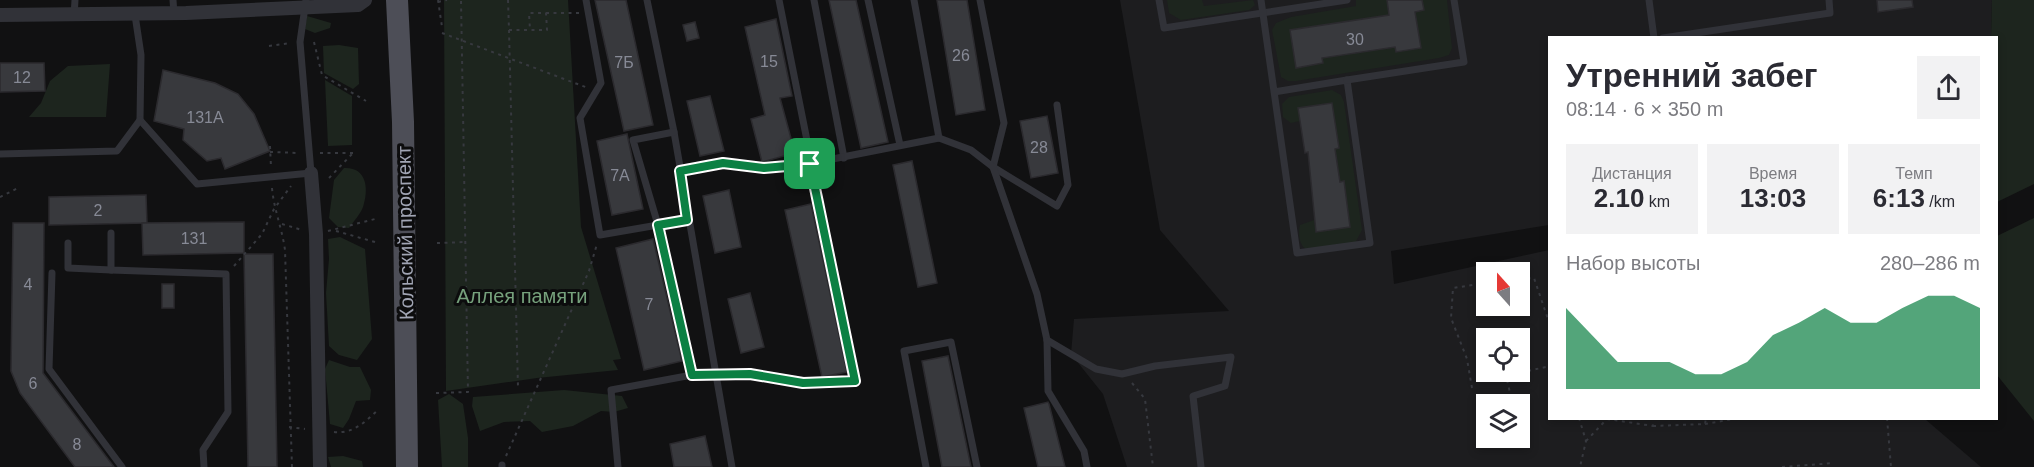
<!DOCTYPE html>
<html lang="ru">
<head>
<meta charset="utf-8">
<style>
	:root { --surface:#fff; --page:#f2f2f3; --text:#2b2b33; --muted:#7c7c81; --accent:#0b8043 }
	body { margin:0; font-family:Helvetica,sans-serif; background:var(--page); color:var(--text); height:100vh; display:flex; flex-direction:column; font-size:22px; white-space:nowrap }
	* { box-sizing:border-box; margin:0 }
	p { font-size:20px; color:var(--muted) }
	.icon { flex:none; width:33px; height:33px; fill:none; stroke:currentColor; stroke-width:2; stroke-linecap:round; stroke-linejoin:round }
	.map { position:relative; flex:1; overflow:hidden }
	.panel { position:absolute; left:1548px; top:36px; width:450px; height:384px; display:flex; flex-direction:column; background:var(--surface); border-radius:0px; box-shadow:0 3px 9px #0003 }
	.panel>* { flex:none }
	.needle { width:39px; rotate:339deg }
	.buttons { position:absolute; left:1476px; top:262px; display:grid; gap:12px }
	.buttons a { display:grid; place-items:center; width:54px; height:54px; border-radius:0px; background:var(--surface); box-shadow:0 3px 9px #0003; font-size:30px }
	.pin { position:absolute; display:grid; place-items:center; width:51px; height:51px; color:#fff; margin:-26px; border-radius:12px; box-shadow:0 3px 9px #0006 }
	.round { display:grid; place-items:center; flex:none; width:63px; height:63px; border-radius:0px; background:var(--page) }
	.headline { display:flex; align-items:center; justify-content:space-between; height:102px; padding:0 18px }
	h1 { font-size:33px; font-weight:600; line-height:45px }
	.stats { display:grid; grid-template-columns:repeat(3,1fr); gap:9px; height:102px; padding:6px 18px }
	.stats div { display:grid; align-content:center; border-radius:0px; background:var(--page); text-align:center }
	.stats b { font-size:26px; font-weight:600 }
	.stats small { font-size:16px; font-weight:400 }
	.stats p { font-size:16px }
	.chart { height:168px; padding:12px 18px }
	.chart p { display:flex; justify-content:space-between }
	.chart svg { width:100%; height:108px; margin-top:6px; fill:var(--accent); opacity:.7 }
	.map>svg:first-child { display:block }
	.built { fill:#1d1d1f; fill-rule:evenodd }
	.green { fill:#1d251e }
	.building { fill:#38393d; stroke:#2b2a2e; stroke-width:1.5 }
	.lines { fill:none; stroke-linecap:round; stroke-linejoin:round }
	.path { stroke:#37393f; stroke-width:2; stroke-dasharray:3 4.5; stroke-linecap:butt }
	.service { stroke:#313238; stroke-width:7 }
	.minor { stroke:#313238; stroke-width:14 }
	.primary { stroke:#4d4e57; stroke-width:22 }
	.route-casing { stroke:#fff; stroke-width:12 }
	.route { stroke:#0b8043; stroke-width:8 }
	.labels { text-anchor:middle; stroke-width:6; stroke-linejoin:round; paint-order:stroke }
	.number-label { font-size:16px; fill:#878a96 }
	.street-label { font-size:20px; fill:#a1a5b4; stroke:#0c0c0d }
	.park-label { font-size:20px; fill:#76a17c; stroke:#0c0c0d }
</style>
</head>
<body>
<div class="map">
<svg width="2034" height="467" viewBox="0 0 2034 467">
	<rect width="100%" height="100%" fill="#111112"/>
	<path class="built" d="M1120,0H1992L1991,37L1550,38L1549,225L1391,251L1394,284L1549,250L1550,418L1925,419L1981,467H1127L1103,394L1071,354L1074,319L1229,311L1160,230ZM1486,273H1520V306H1486ZM1486,339H1520V372H1486ZM1486,405H1520V438H1486Z"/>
	<g class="green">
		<polygon points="444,0 568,0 581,227 621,359 613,360 618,370 537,378 446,391"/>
		<polygon points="1167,0 1202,0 1204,6 1253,0 1255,5 1249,10 1181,20 1169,13"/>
		<polygon points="1356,0 1387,0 1389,15 1290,30 1296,67 1322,63 1322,58 1395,47 1396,52 1421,48 1415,12 1423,10 1422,0 1447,0 1452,48 1449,55 1439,58 1296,81 1288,81 1281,77 1272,30 1276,23 1291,17 1356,6"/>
		<polygon points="1992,0 2034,0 2034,184 1997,202 1996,38 1991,37"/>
		<polygon points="307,16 331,23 330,28 315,33 305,29"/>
		<polygon points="339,45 358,48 359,84 353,89 324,73 323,46"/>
		<polygon points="110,64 106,117 29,117 41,103 50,81 68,66"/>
		<polygon points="325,80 352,96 352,145 328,146"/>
		<path d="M1332,90L1341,95L1344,102L1362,230L1355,243L1306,249C1299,245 1298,233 1300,225L1314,220L1316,232L1350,226L1344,182H1340L1335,149L1339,148L1332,103L1298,108L1300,121L1291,123L1283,117L1282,104L1289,97Z"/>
		<path d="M344,168C367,167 369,189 363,207C360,215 353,222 349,228L338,227L329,218L334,180Z"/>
		<polygon points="2034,218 2034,421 1997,375 1997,236"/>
		<polygon points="340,237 365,249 372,339 357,360 339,355 329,346 326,293 329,259 328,239"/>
		<polygon points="329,360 350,367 360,367 371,390 370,400 356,401 349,419 343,428 330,424 325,369"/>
		<polygon points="564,390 622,396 628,408 614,412 601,411 573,426 542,432 530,421 504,422 480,431 472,406 473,397"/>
		<polygon points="449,394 463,404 468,438 468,467 442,467 438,400"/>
		<polygon points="343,456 362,461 363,467 331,467 328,457"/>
	</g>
	<g class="building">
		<polygon points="595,0 626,0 653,125 624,131"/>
		<polygon points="829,0 856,0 888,142 861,148"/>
		<polygon points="937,0 967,0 985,110 956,115"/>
		<polygon points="1387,0 1422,0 1424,10 1415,12 1421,48 1396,52 1395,47 1322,58 1323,63 1296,68 1290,30 1389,15"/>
		<polygon points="1877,0 1912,0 1913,7 1878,12"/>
		<polygon points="776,19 792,96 780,98 795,153 762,162 751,119 765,115 745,27"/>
		<polygon points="695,22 699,38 687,41 683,25"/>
		<polygon points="0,63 44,63 45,91 0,92"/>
		<polygon points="163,70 215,83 238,94 254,114 270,151 225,169 221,158 207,161 183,140 184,129 154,121"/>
		<polygon points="710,96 724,151 700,156 687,101"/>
		<polygon points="1332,103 1339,148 1335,149 1340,182 1344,181 1350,227 1316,232 1308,152 1305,153 1298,108"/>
		<polygon points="1047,116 1058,173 1031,178 1020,121"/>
		<polygon points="627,134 643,209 612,215 597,141"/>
		<polygon points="912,161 937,283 918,287 893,165"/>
		<polygon points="729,190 741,247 715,253 703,196"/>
		<polygon points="146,195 147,223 49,225 49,197"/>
		<polygon points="811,204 847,372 822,377 785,210"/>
		<polygon points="244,222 244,253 143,255 142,223"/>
		<polygon points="13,223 44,223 43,373 114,467 75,467 20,393 11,371"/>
		<polygon points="653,239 682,361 644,370 616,248"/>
		<polygon points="244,254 273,254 277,467 248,467"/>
		<rect x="162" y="284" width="12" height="24"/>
		<polygon points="750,293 764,347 741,353 728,299"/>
		<polygon points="948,356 971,467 942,467 922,361"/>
		<polygon points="1048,402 1049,404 1065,467 1038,467 1024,408"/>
		<polygon points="705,436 712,467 674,467 670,444"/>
	</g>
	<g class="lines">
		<g class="path">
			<polyline points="438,0 442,27"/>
			<polyline points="508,0 509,30 547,30 546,13 529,13 530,30"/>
			<polyline points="438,2 447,0"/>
			<polyline points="546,13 579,13"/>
			<polyline points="509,30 518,387"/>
			<polyline points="442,33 588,88"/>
			<polyline points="314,42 322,75 366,101"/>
			<polyline points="269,46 291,43"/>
			<polyline points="270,146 271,167"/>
			<polyline points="270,152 299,153"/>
			<polyline points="320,153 353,153"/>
			<polyline points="329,178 353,153"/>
			<path d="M272,188C274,210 282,228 285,250L292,467"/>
			<polyline points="0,197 18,188"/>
			<polyline points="282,224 302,230"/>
			<polyline points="328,231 375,219"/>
			<polyline points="336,231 375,242"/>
			<polyline points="437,243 466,242"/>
			<polyline points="234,266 262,234 274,209 291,186"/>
			<polyline points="1520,279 1534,278 1550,325"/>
			<polyline points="1502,339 1514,335 1515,339"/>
			<polyline points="1520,352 1526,371"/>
			<polyline points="1132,383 1145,399 1153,467"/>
			<polyline points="1472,388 1467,359 1451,318 1453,288 1486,283"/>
			<polyline points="436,393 468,392 461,0"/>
			<polyline points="1513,405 1506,376 1550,366"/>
			<polyline points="1579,418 1586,441 1580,467"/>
			<polyline points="1887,418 1891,467"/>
			<polyline points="1607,419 1653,426 1653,418"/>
			<polyline points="1705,424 1739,418"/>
			<polyline points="1653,426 1705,424 1706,418"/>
			<polyline points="289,427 305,429"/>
			<polyline points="1520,429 1523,442"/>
			<path d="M334,432C353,434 365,422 378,410"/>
			<polyline points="1586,441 1607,419"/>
			<polyline points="506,456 589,271 597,244"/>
			<polyline points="1782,467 1834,463"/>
		</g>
		<g class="service">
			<polyline points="173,0 174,14"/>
			<polyline points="586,0 601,83 580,118 600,235 687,220"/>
			<polyline points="647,0 674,132 732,467"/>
			<polyline points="814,0 844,158"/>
			<polyline points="868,0 900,145"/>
			<polyline points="914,0 939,138"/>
			<polyline points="980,0 1004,123 993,167 1057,206 1068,185 1057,105"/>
			<polyline points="1159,0 1164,28 1347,0"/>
			<polyline points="1261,0 1297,253 1370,243 1347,80 1274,92"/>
			<polyline points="1649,0 1654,38"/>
			<polyline points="135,15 141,55 140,120 197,184 311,173 300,42 306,0"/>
			<polyline points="74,16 75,0"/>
			<polyline points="1663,38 1830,13 1829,0"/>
			<polyline points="1347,80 1464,62 1454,0"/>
			<polyline points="674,132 633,140 658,225 692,375"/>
			<polyline points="0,154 117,151 140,120"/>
			<polyline points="680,171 723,163 764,168 787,168 939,138 971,150 993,167 1037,294 1047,340 1048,391 1084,451 1087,467"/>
			<polyline points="111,233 111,270 226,274 228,412 203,450 204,467"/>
			<polyline points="68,243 68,268 111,270"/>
			<polyline points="52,273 49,369 122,467"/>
			<polyline points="1047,340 1096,369 1122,374 1155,366 1231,357 1225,386 1193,396 1201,467"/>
			<polyline points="502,465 502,467"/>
			<polyline points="618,467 611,390 692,375 750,374 803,383 855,381 779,0"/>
			<polyline points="926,467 904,351 951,342 977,467"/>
		</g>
		<g class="minor">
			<polyline points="0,15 186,13 358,5 365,0"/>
			<polyline points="311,173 316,234 320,467"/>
		</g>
		<polyline class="primary" points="397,0 403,122 407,467"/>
	</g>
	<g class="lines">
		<g class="route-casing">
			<polygon id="route" points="723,163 764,168 810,164 855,381 803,383 750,374 692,375 658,225 687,220 680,171"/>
		</g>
		<use href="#route" class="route"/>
	</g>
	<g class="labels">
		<g class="number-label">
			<text x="1355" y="45">30</text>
			<text x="961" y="61">26</text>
			<text x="769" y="67">15</text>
			<text x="624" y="68">7Б</text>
			<text x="22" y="83">12</text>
			<text x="205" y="123">131А</text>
			<text x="1039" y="153">28</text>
			<text x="620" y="181">7А</text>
			<text x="98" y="216">2</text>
			<text x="194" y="244">131</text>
			<text x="28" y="290">4</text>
			<text x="649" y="310">7</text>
			<text x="33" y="389">6</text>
			<text x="77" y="450">8</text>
		</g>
		<g class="street-label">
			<text transform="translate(405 233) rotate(-91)" y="7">Кольский проспект</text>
		</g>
		<g class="park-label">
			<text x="522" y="303">Аллея памяти</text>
		</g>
	</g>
</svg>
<div class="buttons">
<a><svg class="needle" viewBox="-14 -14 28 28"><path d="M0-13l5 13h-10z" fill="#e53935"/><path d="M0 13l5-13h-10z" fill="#7c7c81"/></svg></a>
<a><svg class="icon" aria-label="locate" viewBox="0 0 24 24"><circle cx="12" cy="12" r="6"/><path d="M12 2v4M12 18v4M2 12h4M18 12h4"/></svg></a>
<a><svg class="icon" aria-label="layers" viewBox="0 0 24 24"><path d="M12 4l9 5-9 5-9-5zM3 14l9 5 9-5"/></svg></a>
</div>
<div class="pin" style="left:810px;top:164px;background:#1e9e55"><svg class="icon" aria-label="arrive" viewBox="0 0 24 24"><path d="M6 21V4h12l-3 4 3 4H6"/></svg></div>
<section class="panel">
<div class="headline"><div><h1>Утренний забег</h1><p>08:14 · 6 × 350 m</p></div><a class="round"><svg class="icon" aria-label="share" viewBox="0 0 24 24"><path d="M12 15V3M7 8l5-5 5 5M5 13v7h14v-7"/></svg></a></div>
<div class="stats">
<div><p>Дистанция</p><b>2.10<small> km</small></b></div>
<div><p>Время</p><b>13:03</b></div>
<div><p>Темп</p><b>6:13<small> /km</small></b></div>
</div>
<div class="chart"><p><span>Набор высоты</span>280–286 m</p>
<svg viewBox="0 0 160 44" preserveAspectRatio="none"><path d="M0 44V11L10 22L20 33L30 33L40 33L50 38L60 38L70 33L80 22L90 17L100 11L110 17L120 17L130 11L140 6L150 6L160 11V44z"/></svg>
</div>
</section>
</div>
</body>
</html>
